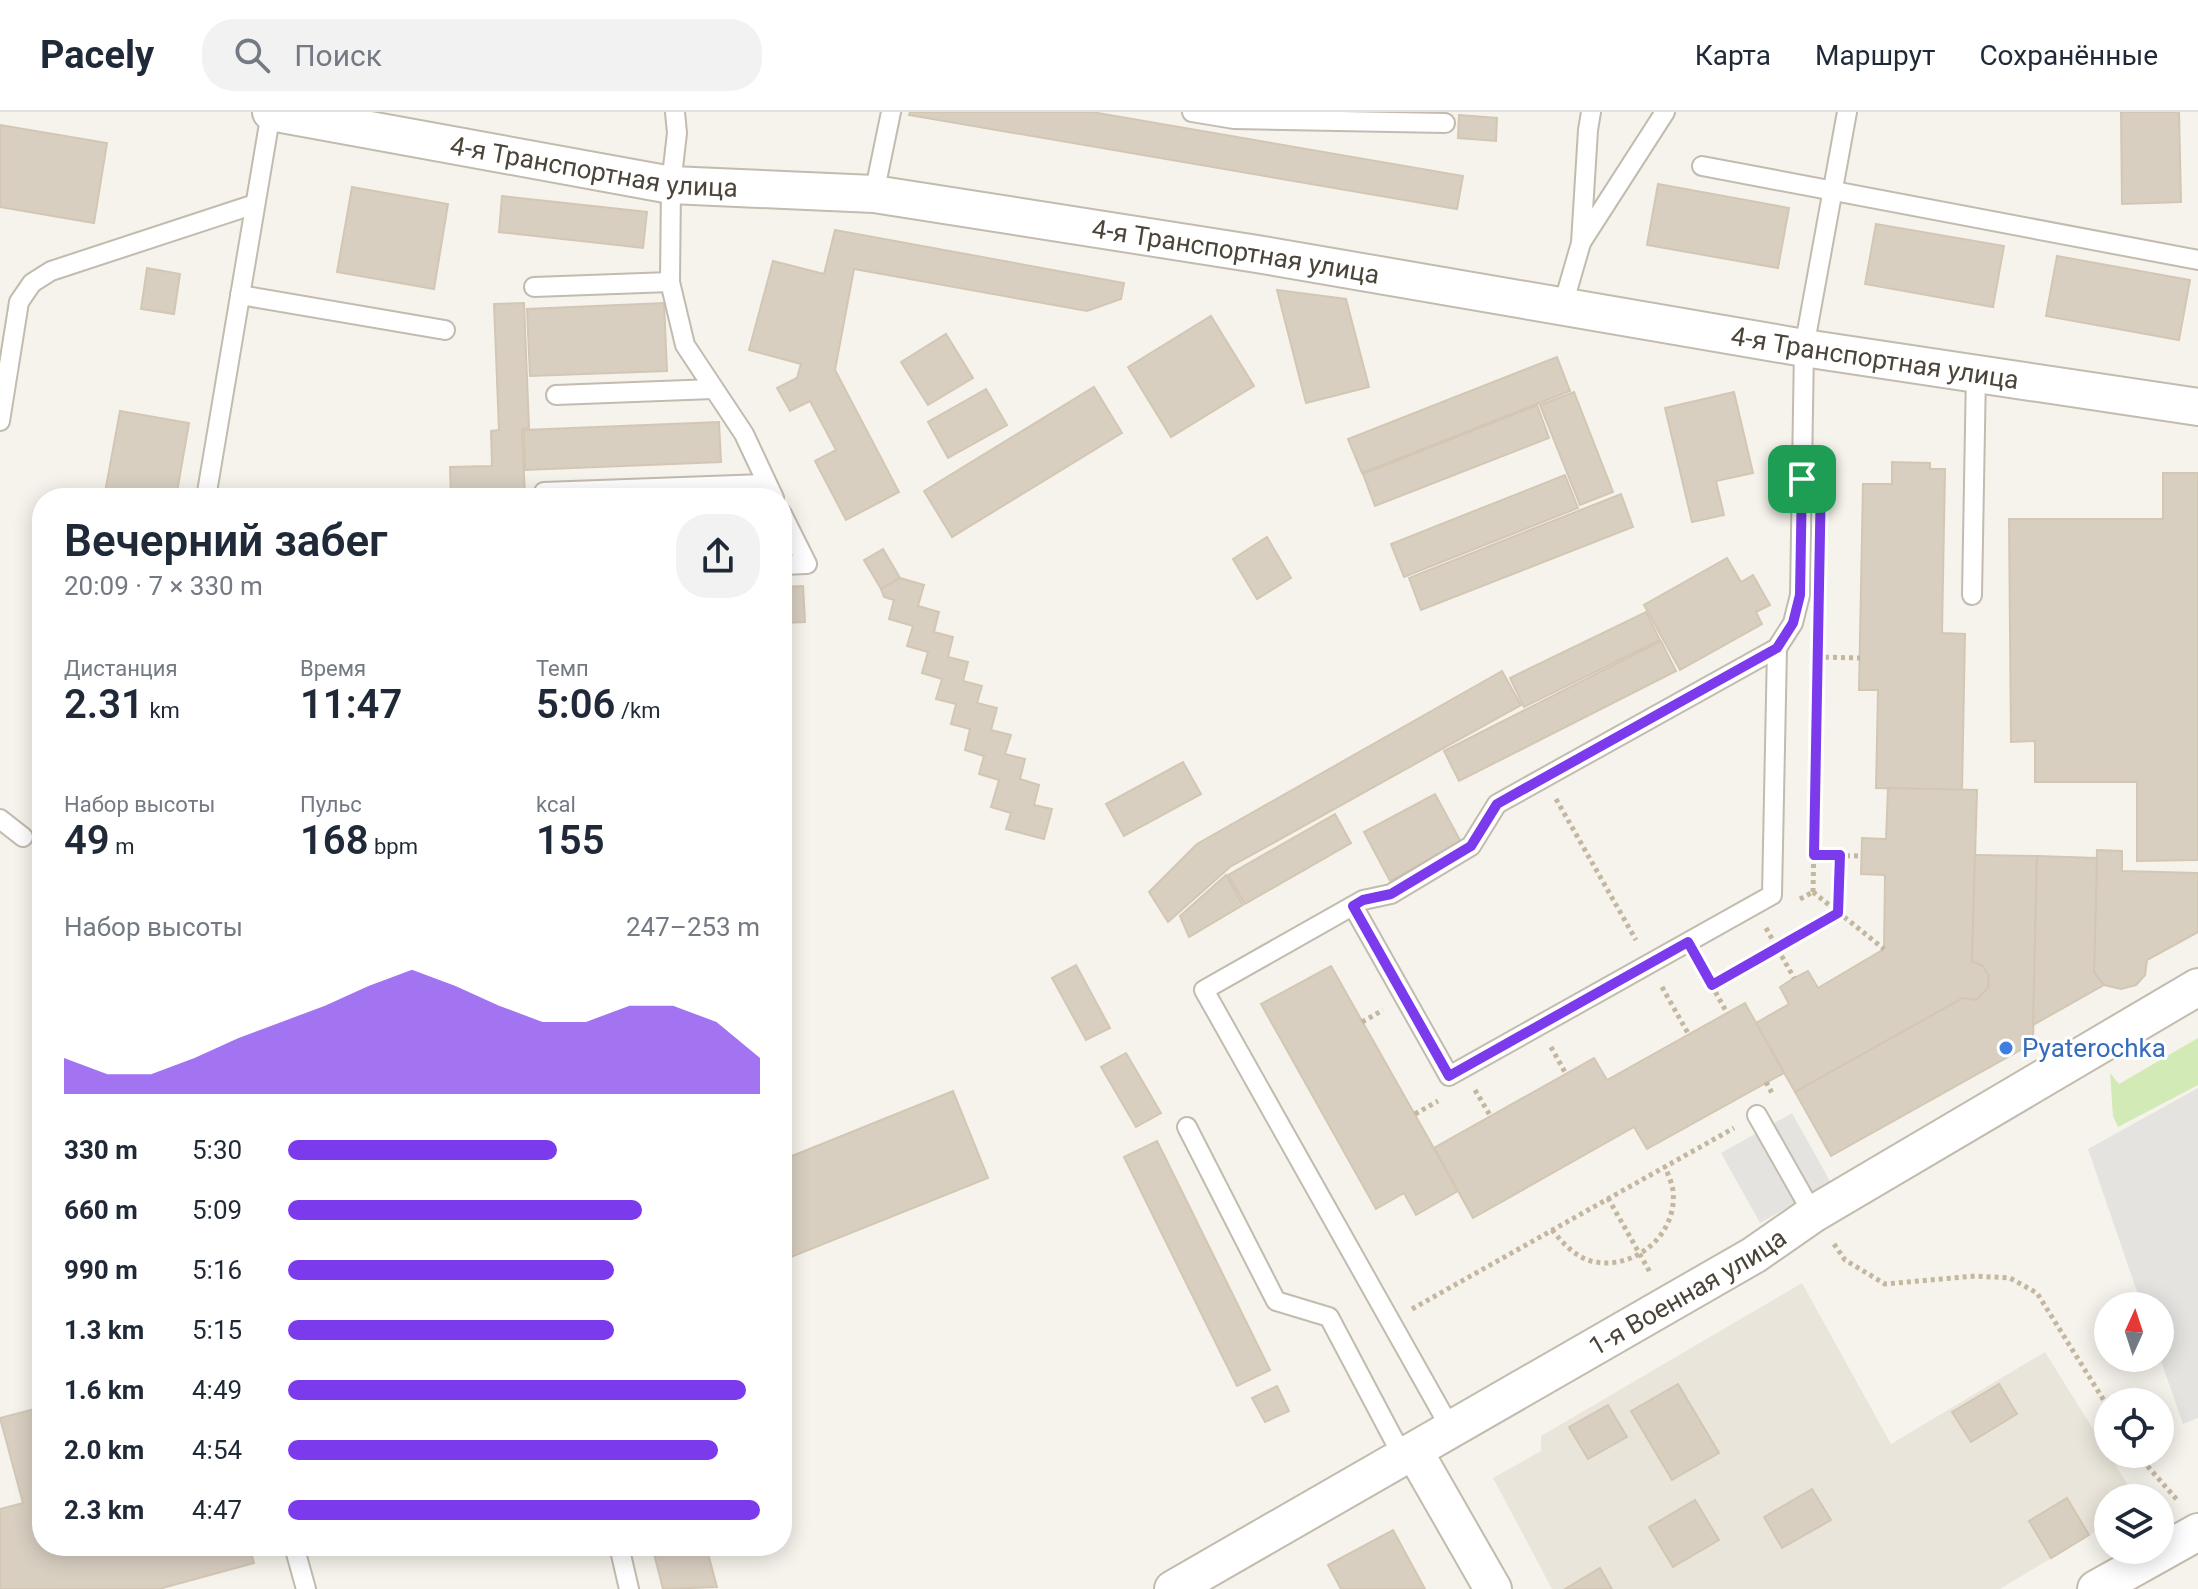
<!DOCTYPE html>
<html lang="ru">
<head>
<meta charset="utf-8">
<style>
	:root { --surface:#fff; --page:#f2f2f3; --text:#1f2937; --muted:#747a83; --line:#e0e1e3; --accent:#7c3aed }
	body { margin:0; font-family:Roboto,sans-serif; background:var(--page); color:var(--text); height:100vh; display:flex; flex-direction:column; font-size:30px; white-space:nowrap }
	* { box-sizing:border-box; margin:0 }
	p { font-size:26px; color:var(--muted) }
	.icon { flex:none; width:44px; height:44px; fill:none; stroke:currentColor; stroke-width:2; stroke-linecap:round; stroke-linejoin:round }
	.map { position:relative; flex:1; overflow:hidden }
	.panel { position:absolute; left:32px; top:376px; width:760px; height:1068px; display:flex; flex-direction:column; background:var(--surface); border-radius:32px; box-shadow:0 4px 20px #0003 }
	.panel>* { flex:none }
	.needle { width:52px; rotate:3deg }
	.fabs { position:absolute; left:2094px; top:1180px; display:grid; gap:16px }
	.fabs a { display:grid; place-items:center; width:80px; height:80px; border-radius:50%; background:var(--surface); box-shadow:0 4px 20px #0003; font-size:40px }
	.pin { position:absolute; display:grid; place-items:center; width:68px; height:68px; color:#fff; margin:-34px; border-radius:16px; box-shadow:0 4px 12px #0006 }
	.round { display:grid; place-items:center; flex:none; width:84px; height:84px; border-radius:32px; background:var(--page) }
	.headline { display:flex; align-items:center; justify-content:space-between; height:136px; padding:0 32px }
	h1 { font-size:44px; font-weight:600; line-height:60px }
	.metrics { display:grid; grid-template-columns:repeat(3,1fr); gap:12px; height:136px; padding:8px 32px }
	.metrics div { display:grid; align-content:center }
	.metrics b { font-size:40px; font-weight:600 }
	.metrics small { font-size:22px; font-weight:400 }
	.metrics p { font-size:22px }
	.chart { height:224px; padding:16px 32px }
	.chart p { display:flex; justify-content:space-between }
	.chart svg { width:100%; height:144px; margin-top:8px; fill:var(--accent); opacity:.7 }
	ul { padding:0 32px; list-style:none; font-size:26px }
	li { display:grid; grid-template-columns:128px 96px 1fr; align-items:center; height:60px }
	li i { height:20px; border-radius:10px; background:var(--accent) }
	header { display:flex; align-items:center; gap:48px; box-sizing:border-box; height:112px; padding:0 40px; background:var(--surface); border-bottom:2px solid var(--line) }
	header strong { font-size:38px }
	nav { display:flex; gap:44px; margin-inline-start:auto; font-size:28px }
	.search { width:560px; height:72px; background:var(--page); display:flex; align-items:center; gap:20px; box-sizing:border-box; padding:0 28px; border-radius:32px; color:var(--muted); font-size:30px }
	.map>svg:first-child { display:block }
	.residential { fill:#eae5da }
	.green { fill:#d2eab5 }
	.parking { fill:#e5e3e0 }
	.building { fill:#d8cfc1; stroke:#d3c7b4; stroke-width:2 }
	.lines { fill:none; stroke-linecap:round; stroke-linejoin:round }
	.service-casing { stroke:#c2bbae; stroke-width:22 }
	.minor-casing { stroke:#c2bbae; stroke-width:40 }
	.path { stroke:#c4b79f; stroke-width:5; stroke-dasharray:4 4; stroke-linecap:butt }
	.service { stroke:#fff; stroke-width:18 }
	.minor { stroke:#fff; stroke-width:36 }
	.route-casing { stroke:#fff; stroke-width:16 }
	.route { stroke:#7c3aed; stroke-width:10 }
	.shop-dot { fill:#3f7fe0; stroke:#fff; stroke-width:3 }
	.labels { text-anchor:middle; stroke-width:6; stroke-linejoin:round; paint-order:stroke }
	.street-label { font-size:26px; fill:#4b4439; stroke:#fff }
	.shop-label { font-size:26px; fill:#366cbe; stroke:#fff; text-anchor:start }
</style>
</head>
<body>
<header>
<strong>Pacely</strong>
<div class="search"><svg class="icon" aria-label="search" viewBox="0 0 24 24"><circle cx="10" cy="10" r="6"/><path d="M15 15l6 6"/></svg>Поиск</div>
<nav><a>Карта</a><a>Маршрут</a><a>Сохранённые</a></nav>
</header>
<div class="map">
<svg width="2198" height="1477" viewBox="0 0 2198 1477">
	<rect width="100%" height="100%" fill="#f6f3ec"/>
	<polygon class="residential" points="1802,1171 1891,1332 2045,1240 2136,1386 2108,1386 2108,1412 2000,1477 1552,1477 1493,1366 1541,1339 1541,1324"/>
	<polygon class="green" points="2198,926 2198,973 2118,1015 2113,1004 2110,961 2119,972"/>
	<g class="parking">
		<polygon points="2198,976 2198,1306 2183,1312 2160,1246 2160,1194 2142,1194 2088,1037"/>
		<polygon points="1792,1001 1831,1071 1760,1111 1721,1041"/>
	</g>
	<g class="building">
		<polygon points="910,0 1092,0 1463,64 1457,97 909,3"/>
		<polygon points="2121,0 2179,0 2181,90 2122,92"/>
		<polygon points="1459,3 1497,6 1496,29 1458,26"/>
		<polygon points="0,13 107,31 94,111 0,95"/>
		<polygon points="1658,72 1789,96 1778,156 1647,133"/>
		<polygon points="352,75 448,92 434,177 337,160"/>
		<polygon points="502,84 647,100 643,136 499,120"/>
		<polygon points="1876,112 2004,134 1993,195 1865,172"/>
		<polygon points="835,118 1124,171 1121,187 1087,199 854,157 835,258 899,380 846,408 815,349 836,338 810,289 790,299 777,276 797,266 801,252 749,238 773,149 824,162"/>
		<polygon points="2057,144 2190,168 2179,228 2046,204"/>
		<polygon points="147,156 180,162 174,202 141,197"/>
		<polygon points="1277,178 1346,187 1369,275 1306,291"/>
		<polygon points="524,191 529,316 522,317 525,386 451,386 450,355 492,354 491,319 499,318 494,192"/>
		<polygon points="664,191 667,259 530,264 527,197"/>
		<polygon points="1211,204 1254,274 1171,325 1128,255"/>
		<polygon points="946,222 973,266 928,293 901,250"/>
		<polygon points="1557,245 1570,279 1362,361 1348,327"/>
		<polygon points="1094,275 1122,321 952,425 924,379"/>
		<polygon points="986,277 1007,313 948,346 928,310"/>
		<polygon points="1574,280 1613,380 1580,393 1540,293"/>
		<polygon points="1734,280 1753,361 1716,369 1724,403 1692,410 1665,296"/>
		<polygon points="1537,293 1549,326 1375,394 1363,362"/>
		<polygon points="120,299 189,311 176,386 104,386"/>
		<polygon points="719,310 721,350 525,358 524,318"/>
		<polygon points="1892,350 1930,351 1930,357 1945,357 1942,521 1965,522 1962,678 1876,676 1878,578 1859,578 1863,372 1892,372"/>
		<polygon points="2163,361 2198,361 2198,748 2137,749 2137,670 2035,670 2035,629 2011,630 2009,407 2163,407"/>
		<polygon points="1565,363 1578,396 1404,465 1391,432"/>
		<polygon points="1621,382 1633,415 1421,498 1409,466"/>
		<polygon points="1267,425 1291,466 1257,487 1233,447"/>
		<polygon points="883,437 900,466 881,477 864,448"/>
		<polygon points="1727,446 1741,470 1753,463 1770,493 1756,500 1762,512 1680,558 1644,493"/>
		<polygon points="900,466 924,473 918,494 939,500 934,520 953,525 948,545 968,550 963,569 982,574 977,591 997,596 991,618 1011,623 1005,642 1025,647 1020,667 1039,673 1034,693 1052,697 1044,727 1006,717 1011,701 991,695 999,668 979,662 984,644 965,638 970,617 951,612 956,592 936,587 942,567 922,561 928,540 907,534 913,514 889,507 894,488 884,485 881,477"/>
		<polygon points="803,474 805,510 782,511 782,475"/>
		<polygon points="1646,500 1660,528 1524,595 1510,566"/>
		<polygon points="1661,529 1676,559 1459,669 1444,639"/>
		<polygon points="1502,559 1521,593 1230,755 1168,810 1149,780 1197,732"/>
		<polygon points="1183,650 1201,682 1124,724 1106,692"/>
		<polygon points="1888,676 1977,678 1972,849 1983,854 1989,864 1988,876 1976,888 1963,886 1795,980 1756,911 1789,892 1780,875 1794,866 1808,859 1818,876 1884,837 1885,763 1861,762 1862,726 1886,727"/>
		<polygon points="1435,682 1461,730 1390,769 1364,720"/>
		<polygon points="1335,702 1351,731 1245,792 1228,763"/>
		<polygon points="2097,738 2122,739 2122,759 2198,761 2198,820 2147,848 2145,863 2136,873 2121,877 2104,873 2094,860"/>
		<polygon points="1975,743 2037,744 2033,931 1831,1044 1795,980 1963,886 1976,888 1988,876 1989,864 1983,854 1972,849"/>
		<polygon points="2037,744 2097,746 2094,860 2104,873 2033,913"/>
		<polygon points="1226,763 1243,793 1189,825 1180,804"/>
		<polygon points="1076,853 1110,916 1086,928 1052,866"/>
		<polygon points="1331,854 1458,1079 1416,1103 1404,1081 1376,1097 1261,892"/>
		<polygon points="1745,891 1784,961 1647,1037 1634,1015 1473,1106 1434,1036 1594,946 1607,968"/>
		<polygon points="1126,941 1161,1001 1136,1015 1101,955"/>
		<polygon points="953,979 988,1066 786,1147 782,1137 782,1048"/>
		<polygon points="1157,1029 1270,1258 1237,1274 1124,1045"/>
		<polygon points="1678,1272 1719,1341 1672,1368 1631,1299"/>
		<polygon points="1999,1272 2017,1302 1971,1330 1952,1300"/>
		<polygon points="1277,1274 1289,1299 1265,1310 1252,1286"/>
		<polygon points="1608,1293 1627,1325 1588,1347 1569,1315"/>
		<polygon points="42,1295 42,1434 249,1434 254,1451 159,1477 0,1477 0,1397 23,1391 0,1306"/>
		<polygon points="1812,1377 1831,1408 1782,1436 1764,1405"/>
		<polygon points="2067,1386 2089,1423 2051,1446 2029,1409"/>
		<polygon points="1695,1388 1719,1428 1673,1455 1649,1415"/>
		<polygon points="1393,1418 1425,1477 1341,1477 1328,1453"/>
		<polygon points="652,1434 706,1434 717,1475 663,1477"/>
		<polygon points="1600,1456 1612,1477 1565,1477"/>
	</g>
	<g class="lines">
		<g class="service-casing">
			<g id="service">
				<polyline points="675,0 677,21 671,73 670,170 685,233 744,322 774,386"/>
				<polyline points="1192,0 1234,7 1445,11"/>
				<polyline points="1702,54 2198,148"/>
				<polyline points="874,82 891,0"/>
				<polyline points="1582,129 1665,0"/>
				<polyline points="534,175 670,170"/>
				<polyline points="240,183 445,218"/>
				<polyline points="1563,193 1581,131 1588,18 1591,0"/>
				<polyline points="556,283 713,277"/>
				<polyline points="0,309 19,190 32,171 51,159 255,92"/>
				<polyline points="544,380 767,372"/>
				<polyline points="206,386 271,0"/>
				<polyline points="782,402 807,452 782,453"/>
				<polyline points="1972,483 1976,261"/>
				<polyline points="0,707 23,725"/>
				<polyline points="1353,794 1449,964 1772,783 1777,536"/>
				<polyline points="1757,1003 1813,1102"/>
				<polyline points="1187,1015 1276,1189 1329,1205 1403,1345"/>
				<polyline points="1451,1317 1204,878 1363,788 1391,782 1471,734 1497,692 1777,536 1793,511 1800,483 1804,236 1847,0"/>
				<polyline points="294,1434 306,1477"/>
				<polyline points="619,1434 629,1477"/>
			</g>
		</g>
		<g class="minor-casing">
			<g id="minor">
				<path id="s1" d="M271,0L671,73L874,82L1257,142L1804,236L2198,295"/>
				<polyline points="1414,1339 1493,1477"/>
				<path id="s2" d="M1173,1477L1754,1143L1813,1102L2198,875"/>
				<polyline points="2096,1477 2198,1420"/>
			</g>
		</g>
		<g class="path">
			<polyline points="1817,545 1860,546"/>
			<polyline points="1556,687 1636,828"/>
			<polyline points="1814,743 1862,744"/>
			<polyline points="1813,780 1818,525"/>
			<polyline points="1813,780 1884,837"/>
			<polyline points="1800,787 1813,780"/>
			<polyline points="1838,801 1840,743"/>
			<polyline points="1766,816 1794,866"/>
			<polyline points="1700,852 1727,901"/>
			<polyline points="1712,873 1838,801"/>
			<polyline points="1662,875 1689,923"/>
			<polyline points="1362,910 1383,898"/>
			<polyline points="1551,935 1566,962"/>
			<polyline points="1766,970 1772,981"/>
			<polyline points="1475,978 1491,1005"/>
			<polyline points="1415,1002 1438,989"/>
			<polyline points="1608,1086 1651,1162"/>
			<path d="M1552,1118C1562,1130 1574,1144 1591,1149C1633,1160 1678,1123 1673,1079C1672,1071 1668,1062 1665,1055"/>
			<polyline points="1834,1132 1845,1148 1885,1172 1975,1164 2010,1166 2037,1181 2108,1295"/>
			<polyline points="1412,1197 1734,1016"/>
			<polyline points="2137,1342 2178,1389"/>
		</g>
		<use href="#service" class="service"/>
		<use href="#minor" class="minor"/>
	</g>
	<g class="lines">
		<g class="route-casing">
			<polygon id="route" points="1802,367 1821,367 1814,743 1840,743 1838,801 1712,873 1688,830 1449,964 1353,794 1363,788 1391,782 1471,734 1497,692 1777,536 1793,511 1800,483"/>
		</g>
		<use href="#route" class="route"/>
	</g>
	<circle class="shop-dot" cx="2006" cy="936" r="8"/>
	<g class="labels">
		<g class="street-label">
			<text dy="9" stroke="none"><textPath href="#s1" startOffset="328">4-я Транспортная улица</textPath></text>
			<text dy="9" stroke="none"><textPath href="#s1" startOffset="976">4-я Транспортная улица</textPath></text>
			<text dy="9" stroke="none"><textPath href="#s1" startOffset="1624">4-я Транспортная улица</textPath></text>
			<text dy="9" stroke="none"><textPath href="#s2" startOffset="594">1-я Военная улица</textPath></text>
		</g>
		<g class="shop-label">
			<text x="2022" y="945">Pyaterochka</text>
		</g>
	</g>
</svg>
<div class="fabs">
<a><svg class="needle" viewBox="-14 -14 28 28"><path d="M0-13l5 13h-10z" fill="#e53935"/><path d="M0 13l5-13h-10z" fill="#747a83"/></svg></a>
<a><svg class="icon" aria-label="locate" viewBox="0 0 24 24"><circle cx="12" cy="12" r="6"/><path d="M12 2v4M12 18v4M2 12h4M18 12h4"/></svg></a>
<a><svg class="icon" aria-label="layers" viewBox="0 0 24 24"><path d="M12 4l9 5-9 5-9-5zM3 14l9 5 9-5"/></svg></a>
</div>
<div class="pin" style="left:1802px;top:367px;background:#1e9e55"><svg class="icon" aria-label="arrive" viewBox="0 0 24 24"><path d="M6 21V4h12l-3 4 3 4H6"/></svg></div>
<section class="panel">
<div class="headline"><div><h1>Вечерний забег</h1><p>20:09 · 7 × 330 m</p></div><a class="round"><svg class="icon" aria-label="share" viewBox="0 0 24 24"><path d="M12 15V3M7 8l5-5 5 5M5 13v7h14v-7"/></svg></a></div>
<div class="metrics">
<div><p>Дистанция</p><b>2.31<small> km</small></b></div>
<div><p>Время</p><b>11:47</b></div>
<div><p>Темп</p><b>5:06<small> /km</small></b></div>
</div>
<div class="metrics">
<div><p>Набор высоты</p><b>49<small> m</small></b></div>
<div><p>Пульс</p><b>168<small> bpm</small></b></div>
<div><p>kcal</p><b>155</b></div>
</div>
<div class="chart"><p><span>Набор высоты</span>247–253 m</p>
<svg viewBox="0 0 160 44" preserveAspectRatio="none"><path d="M0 44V33L10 38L20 38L30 33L40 27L50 22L60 17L70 11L80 6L90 11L100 17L110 22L120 22L130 17L140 17L150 22L160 33V44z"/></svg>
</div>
<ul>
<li><b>330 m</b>5:30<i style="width:57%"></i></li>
<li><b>660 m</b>5:09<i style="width:75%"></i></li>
<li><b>990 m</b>5:16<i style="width:69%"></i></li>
<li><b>1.3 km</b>5:15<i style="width:69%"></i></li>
<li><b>1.6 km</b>4:49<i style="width:97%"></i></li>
<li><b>2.0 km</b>4:54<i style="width:91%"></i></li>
<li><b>2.3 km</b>4:47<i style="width:100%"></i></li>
</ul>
</section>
</div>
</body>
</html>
